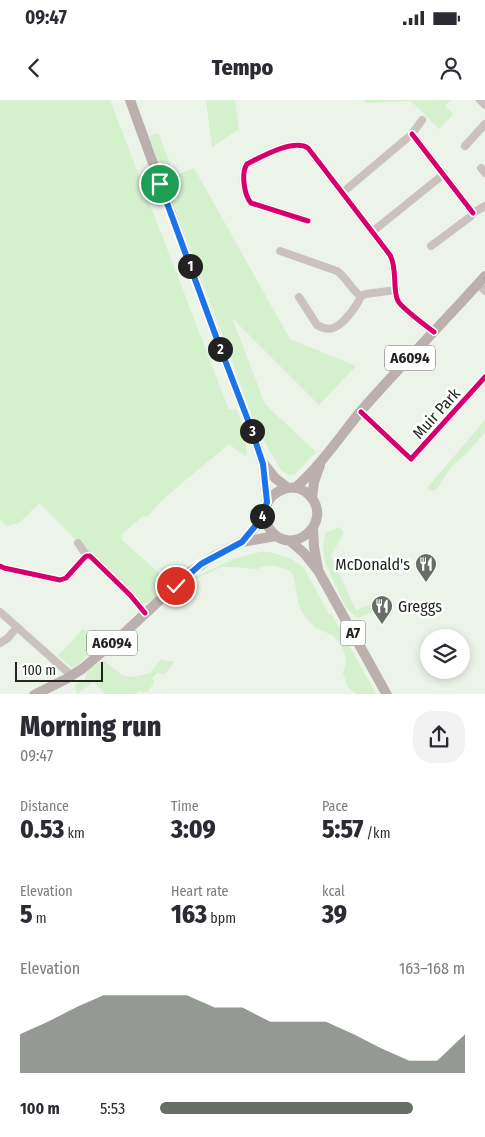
<!DOCTYPE html>
<html lang="en">
<head>
<meta charset="utf-8">
<style>
	:root { --surface:#fff; --page:#f2f2f3; --text:#2b2b33; --muted:#7c7c81; --accent:#676e66 }
	body { margin:0; font-family:"Fira Sans Condensed",sans-serif; background:var(--page); color:var(--text); height:100vh; display:flex; flex-direction:column; font-size:19px; white-space:nowrap }
	* { box-sizing:border-box; margin:0 }
	p { font-size:16px; color:var(--muted) }
	.icon { flex:none; width:28px; height:28px; fill:none; stroke:currentColor; stroke-width:2; stroke-linecap:round; stroke-linejoin:round }
	.map { position:relative; height:594px; overflow:hidden }
	.details { display:flex; flex-direction:column; background:var(--surface); flex:1 }
	.details>* { flex:none }
	.buttons { position:absolute; left:420px; top:529px; display:grid; gap:10px }
	.buttons a { display:grid; place-items:center; width:50px; height:50px; border-radius:50%; background:var(--surface); box-shadow:0 2px 8px #0003; font-size:25px }
	.scale { position:absolute; left:15px; bottom:12px; width:88px; box-sizing:border-box; padding-left:5px; border:2px solid #20261f; border-top:0; font-size:14px; line-height:18px; white-space:nowrap; color:#20261f; -webkit-text-stroke:4px #fff; paint-order:stroke }
	.pin { position:absolute; display:grid; place-items:center; width:42px; height:42px; color:#fff; margin:-21px; border:2px solid #fff; border-radius:50%; box-shadow:0 1px 5px #0007 }
	.km { position:absolute; width:25px; height:25px; margin:-12px; border-radius:50%; background:#222; color:#fff; font-size:14px; line-height:25px; text-align:center }
	.round { display:grid; place-items:center; flex:none; width:52px; height:52px; border-radius:20px; background:var(--page) }
	.summary { display:flex; align-items:center; justify-content:space-between; height:85px; padding:0 20px }
	h1 { font-size:28px; font-weight:800; line-height:38px }
	.metrics { display:grid; grid-template-columns:repeat(3,1fr); gap:8px; height:85px; padding:5px 20px }
	.metrics div { display:grid; align-content:center }
	.metrics b { font-size:25px; font-weight:800 }
	.metrics small { font-size:14px; font-weight:400 }
	.metrics p { font-size:14px }
	.chart { height:140px; padding:10px 20px }
	.chart p { display:flex; justify-content:space-between }
	.chart svg { width:100%; height:90px; margin-top:5px; fill:var(--accent); opacity:.7 }
	ul { padding:0 20px; list-style:none; font-size:16px }
	li { display:grid; grid-template-columns:80px 60px 1fr; align-items:center; height:38px }
	li i { height:12px; border-radius:6px; background:var(--accent) }
	.status { display:flex; justify-content:space-between; align-items:center; height:35px; padding:0 25px; background:var(--surface); direction:ltr }
	.status svg { height:14px; fill:currentColor }
	header { display:flex; justify-content:space-between; align-items:center; height:65px; padding:0 20px; background:var(--surface); font-size:22px; font-weight:800 }
	.map>svg:first-child { display:block }
	.green { fill:#d5f0cd }
	.lines { fill:none; stroke-linecap:round; stroke-linejoin:round }
	.minor { stroke:#cbc2c0; stroke-width:8 }
	.major { stroke:#bcb0af; stroke-width:10 }
	.cycleway-casing { stroke:#fff; stroke-width:8 }
	.cycleway { stroke:#d6006c; stroke-width:5 }
	.route-casing { stroke:#fff; stroke-width:10 }
	.route { stroke:#1a73e8; stroke-width:6 }
	.labels { text-anchor:middle; stroke-width:5; stroke-linejoin:round; paint-order:stroke }
	.shield { fill:#fff; stroke:#636762; stroke-width:1 }
	.shield-label { font-size:15px; font-weight:bold; fill:#20261f }
	.street-label { font-size:16px; fill:#20261f; stroke:#fff }
	.poi-label { font-size:16px; fill:#20261f; stroke:#fff; text-anchor:end }
</style>
</head>
<body>
<div class="status"><b>09:47</b><svg viewBox="0 0 49 12"><path d="M0 12V9h3v3zM5 12V6h3v6zM10 12V3h3v9zM15 12V0h3v12zM26 1h20v11H26zM47 4h2v5h-2z"/></svg></div>
<header><svg class="icon" aria-label="back" viewBox="0 0 24 24"><path d="M15 5l-7 7 7 7"/></svg>Tempo<svg class="icon" aria-label="person" viewBox="0 0 24 24"><circle cx="12" cy="8" r="4"/><path d="M4 21q1-7 8-7t8 7"/></svg></header>
<div class="map">
<svg width="485" height="595" viewBox="0 0 485 595">
	<rect width="100%" height="100%" fill="#ecf4ea"/>
	<g class="green">
		<polygon points="0,0 110,0 229,310 236,309 242,324 247,353 245,356 229,344 163,399 147,417 143,416 121,435 121,439 168,481 168,485 148,503 140,504 39,403 19,423 7,426 0,420"/>
		<polygon points="206,0 235,0 239,29 212,47"/>
		<polygon points="364,0 451,0 445,6 453,14 439,29 411,1 366,3"/>
		<polygon points="158,33 175,75 194,68 290,239 356,266 319,305 232,218 265,304 316,352 295,374 288,375 281,370 257,329 149,36"/>
		<polygon points="485,320 485,332 466,354 451,367 437,389 432,391 427,388"/>
		<polygon points="339,427 344,432 331,456 356,510 376,502 392,509 392,515 388,516 378,510 357,518 345,506 325,462 323,446 325,433"/>
		<polygon points="260,452 270,452 292,459 304,468 329,514 331,513 376,594 357,594 348,588 343,573 346,562 344,551 338,541 332,535 316,528 306,519 299,506 294,478 291,472 286,469 276,466 265,466 257,469 234,467 221,467 192,481 191,479 236,458"/>
		<path d="M83,529L98,543C93,548 78,569 71,567C67,565 62,559 58,556Z"/>
		<polygon points="161,559 166,561 173,561 174,563 164,575 158,572 152,578 154,583 147,592 138,591 136,594 105,594 94,582 77,594 75,587 76,584 85,579 88,570 103,560 122,575 132,577 150,573"/>
	</g>
	<g class="lines">
		<g class="minor">
			<polyline points="480,0 485,5"/>
			<polyline points="412,34 473,113"/>
			<polyline points="465,46 485,24"/>
			<polyline points="481,68 485,73"/>
			<polyline points="342,93 412,34 422,20"/>
			<path d="M308,121L251,103C244,95 241,73 247,64C261,57 294,38 308,48L390,155C398,170 392,189 398,201C402,208 426,226 434,232"/>
			<polyline points="372,132 444,74"/>
			<polyline points="431,146 470,117 473,113 485,106"/>
			<path d="M280,151L337,171C347,178 351,190 361,196L366,194L396,190"/>
			<polyline points="478,184 485,191"/>
			<path d="M299,197L317,225C322,228 327,230 333,228C343,225 357,206 361,196"/>
			<polyline points="361,312 411,359 485,277"/>
			<polyline points="78,443 87,456"/>
			<polyline points="0,466 4,468 60,480 66,478 85,457 87,456 90,456 130,495 145,513"/>
			<polyline points="0,512 72,576"/>
			<polyline points="0,543 8,538 17,527"/>
		</g>
		<g class="major">
			<polyline points="130,0 218,242 251,328 263,364 267,403"/>
			<polyline points="264,364 275,378 288,388"/>
			<path d="M295,388C320,366 339,338 360,312C400,266 444,222 485,176"/>
			<polyline points="312,398 314,382 320,365"/>
			<polyline points="313,428 314,447 318,469"/>
			<polyline points="290,441 304,453 319,472 387,595"/>
			<path d="M242,442C248,435 254,429 259,421C268,407 265,396 284,389C293,386 302,388 309,395C335,421 293,458 271,431C266,424 264,418 264,409"/>
			<polyline points="34,595 66,579 82,569 120,537 190,472 213,457 242,442 276,436"/>
		</g>
		<g class="cycleway-casing">
			<g id="cycleway">
				<polyline points="412,34 473,113"/>
				<path d="M308,121L251,103C244,95 241,73 247,64C261,57 294,38 308,48L390,155C398,170 392,189 398,201C402,208 426,226 434,232"/>
				<polyline points="361,312 411,359 485,277"/>
				<polyline points="0,466 4,468 60,480 66,478 85,457 87,456 90,456 130,495 145,513"/>
			</g>
		</g>
		<use href="#cycleway" class="cycleway"/>
	</g>
	<g class="lines">
		<g class="route-casing">
			<polyline id="route" points="160,84 218,242 251,328 263,364 267,402 261,419 242,442 201,464 176,486"/>
		</g>
		<use href="#route" class="route"/>
	</g>
	<defs>
		<g id="restaurant-pin" transform="scale(1.125)"><path d="M0 17L-7.5 6A9.5 9.5 0 1 1 7.5 6Z" fill="#676e66" stroke="#fff"/><path d="M-5-6h1v4h1v-4h1v4h1v-4h1v5L-1.5 .5V6h-2V.5L-5-1ZM5-6V6H3V1.5H1.5Q1.5-4 5-6Z" fill="#fff"/></g>
	</defs>
	<g fill-rule="evenodd">
		<use href="#restaurant-pin" x="426" y="464"/>
		<use href="#restaurant-pin" x="382" y="506"/>
	</g>
	<g class="labels">
		<g class="shield">
			<rect x="385" y="245.5" width="50" height="25" rx="4"/>
			<rect x="340.5" y="520.5" width="25" height="25" rx="4"/>
			<rect x="87" y="530.5" width="50" height="25" rx="4"/>
		</g>
		<g class="shield-label">
			<text x="410" y="263">A6094</text>
			<text x="353" y="538">A7</text>
			<text x="112" y="548">A6094</text>
		</g>
		<g class="street-label">
			<text transform="translate(436 313) rotate(-48)" y="6">Muir Park</text>
		</g>
		<g class="poi-label">
			<text x="410" y="470">McDonald's</text>
			<text x="398" y="512" text-anchor="start">Greggs</text>
		</g>
	</g>
</svg>
<div class="buttons">
<a><svg class="icon" aria-label="layers" viewBox="0 0 24 24"><path d="M12 4l9 5-9 5-9-5zM3 14l9 5 9-5"/></svg></a>
</div>
<div class="scale">100 m</div>
<div class="pin" style="left:160px;top:84px;background:#1e9e55"><svg class="icon" aria-label="arrive" viewBox="0 0 24 24"><path d="M6 21V4h12l-3 4 3 4H6"/></svg></div>
<div class="pin" style="left:176px;top:486px;background:#d93025"><svg class="icon" aria-label="check" viewBox="0 0 24 24"><path d="M5 12l5 5 9-10"/></svg></div>
<b class="km" style="left:190px;top:166px">1</b>
<b class="km" style="left:220px;top:249px">2</b>
<b class="km" style="left:252px;top:331px">3</b>
<b class="km" style="left:262px;top:416px">4</b>
</div>
<section class="details">
<div class="summary"><div><h1>Morning run</h1><p>09:47</p></div><a class="round"><svg class="icon" aria-label="share" viewBox="0 0 24 24"><path d="M12 15V3M7 8l5-5 5 5M5 13v7h14v-7"/></svg></a></div>
<div class="metrics">
<div><p>Distance</p><b>0.53<small> km</small></b></div>
<div><p>Time</p><b>3:09</b></div>
<div><p>Pace</p><b>5:57<small> /km</small></b></div>
</div>
<div class="metrics">
<div><p>Elevation</p><b>5<small> m</small></b></div>
<div><p>Heart rate</p><b>163<small> bpm</small></b></div>
<div><p>kcal</p><b>39</b></div>
</div>
<div class="chart"><p><span>Elevation</span>163–168 m</p>
<svg viewBox="0 0 160 44" preserveAspectRatio="none"><path d="M0 44V25L10 19L20 12L30 6L40 6L50 6L60 6L70 12L80 12L90 19L100 19L110 19L120 25L130 32L140 38L150 38L160 25V44z"/></svg>
</div>
<ul>
<li><b>100 m</b>5:53<i style="width:83%"></i></li>
</ul>
</section>
</body>
</html>
